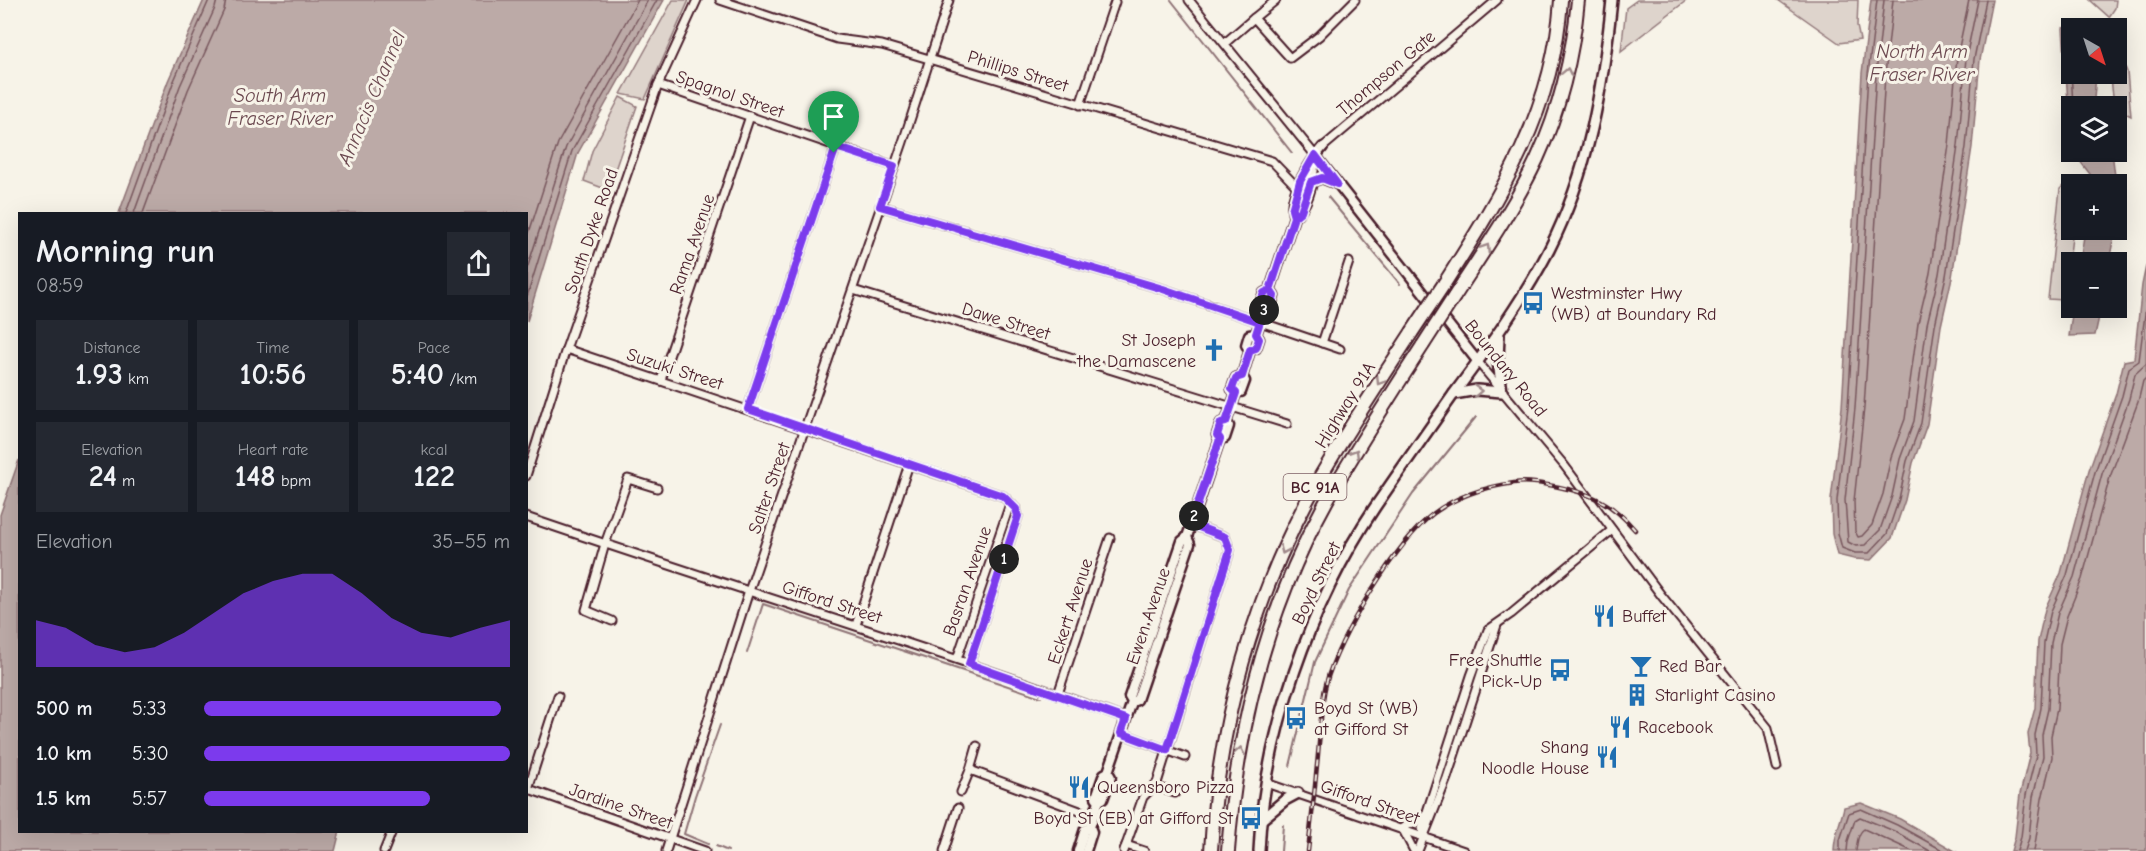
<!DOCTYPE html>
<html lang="en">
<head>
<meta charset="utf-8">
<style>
	:root { --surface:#171b24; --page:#242831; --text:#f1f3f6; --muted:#9ea1a6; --accent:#7c3aed }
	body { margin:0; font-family:"Comic Neue",sans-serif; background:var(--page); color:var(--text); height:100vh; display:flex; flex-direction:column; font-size:22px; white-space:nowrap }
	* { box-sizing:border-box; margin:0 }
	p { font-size:20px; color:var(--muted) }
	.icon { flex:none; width:33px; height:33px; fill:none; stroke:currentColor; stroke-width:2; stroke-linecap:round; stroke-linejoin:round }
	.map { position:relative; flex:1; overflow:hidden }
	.sheet { position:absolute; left:18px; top:212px; width:510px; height:621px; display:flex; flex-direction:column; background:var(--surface); border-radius:0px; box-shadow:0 6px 24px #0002 }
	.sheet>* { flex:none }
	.needle { width:39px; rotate:141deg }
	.buttons { position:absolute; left:2061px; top:18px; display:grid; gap:12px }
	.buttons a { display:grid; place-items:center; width:66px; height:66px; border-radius:0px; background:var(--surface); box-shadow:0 6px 24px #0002; font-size:30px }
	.pin { position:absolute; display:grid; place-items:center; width:51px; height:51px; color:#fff; margin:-62px -26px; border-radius:50% 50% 50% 0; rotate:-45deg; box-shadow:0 0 6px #0007 }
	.pin .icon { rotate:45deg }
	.km { position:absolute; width:30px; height:30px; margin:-15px; border-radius:50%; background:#222; color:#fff; font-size:16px; line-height:30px; text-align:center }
	.round { display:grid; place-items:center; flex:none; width:63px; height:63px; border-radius:0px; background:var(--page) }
	.overview { display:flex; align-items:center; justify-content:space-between; height:102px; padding:0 18px }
	h1 { font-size:33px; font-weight:700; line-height:45px }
	.stats { display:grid; grid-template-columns:repeat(3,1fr); gap:9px; height:102px; padding:6px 18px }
	.stats div { display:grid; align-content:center; border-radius:0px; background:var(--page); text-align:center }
	.stats b { font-size:30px; font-weight:700 }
	.stats small { font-size:16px; font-weight:400 }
	.stats p { font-size:16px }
	.chart { height:168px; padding:12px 18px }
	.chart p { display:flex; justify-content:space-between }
	.chart svg { width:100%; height:108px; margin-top:6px; fill:var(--accent); opacity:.7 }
	ul { padding:0 18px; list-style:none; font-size:20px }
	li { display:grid; grid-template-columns:96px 72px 1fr; align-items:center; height:45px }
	li i { height:15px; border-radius:8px; background:var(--accent) }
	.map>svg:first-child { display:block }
	.green { fill:#ded4cc; stroke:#947a7c; stroke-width:1.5 }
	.water { fill:#bcaaa7; stroke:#8e7275; stroke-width:1.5 }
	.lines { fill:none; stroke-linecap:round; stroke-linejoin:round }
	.shore { stroke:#78575d; stroke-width:1.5 }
	.stream { stroke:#8e7275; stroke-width:2 }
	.minor-casing { stroke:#4a1f2b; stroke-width:11 }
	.tertiary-casing { stroke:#4a1f2b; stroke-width:13 }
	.secondary-casing { stroke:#4a1f2b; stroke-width:14 }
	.motorway-casing { stroke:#4a1f2b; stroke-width:16 }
	.minor { stroke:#f7f3e8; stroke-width:7 }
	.tertiary { stroke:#f7f3e8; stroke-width:8 }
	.secondary { stroke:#f7f3e8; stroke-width:9 }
	.motorway { stroke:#f7f3e8; stroke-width:12 }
	.rail-casing { stroke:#4a1f2b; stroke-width:4.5 }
	.rail { stroke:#f7f3e8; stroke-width:2; stroke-dasharray:7; stroke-linecap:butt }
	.motorway-bridge-casing { stroke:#4a1f2b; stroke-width:16; stroke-linecap:butt }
	.motorway-bridge { stroke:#f7f3e8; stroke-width:12 }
	.oneway { stroke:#a0898a }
	.route-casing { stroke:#fff; stroke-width:12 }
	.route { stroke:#7c3aed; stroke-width:8 }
	.labels { text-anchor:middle; stroke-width:6; stroke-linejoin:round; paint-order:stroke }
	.shield { fill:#f7f3e8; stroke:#7e5f64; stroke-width:1.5 }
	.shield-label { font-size:16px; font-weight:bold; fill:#4a1f2b }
	.street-label { font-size:18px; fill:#4a1f2b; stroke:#f7f3e8 }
	.poi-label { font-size:18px; fill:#4a1f2b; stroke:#f7f3e8; text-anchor:start }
	.water-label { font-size:20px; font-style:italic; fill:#6c4950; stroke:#f7f3e8 }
</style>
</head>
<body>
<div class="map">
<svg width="2146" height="851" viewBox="0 0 2146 851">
	<rect width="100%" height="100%" fill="#f7f3e8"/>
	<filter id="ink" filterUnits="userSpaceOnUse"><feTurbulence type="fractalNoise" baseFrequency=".0167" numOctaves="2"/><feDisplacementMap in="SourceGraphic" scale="12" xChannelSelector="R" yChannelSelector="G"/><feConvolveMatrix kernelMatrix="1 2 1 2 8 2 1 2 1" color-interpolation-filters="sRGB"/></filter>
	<g filter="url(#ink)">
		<g class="green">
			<polygon points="673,0 689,0 645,99 621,94"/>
			<polygon points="1637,0 1687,0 1621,51 1626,8"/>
			<polygon points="1778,0 1858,0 1857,26 1860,40 1839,43"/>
			<polygon points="2090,0 2116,0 2115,8 2109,17"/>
			<path d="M2117,47L2127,72L2131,116C2110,106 2113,95 2111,75L2116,74Z"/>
			<polygon points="620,97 637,106 608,190 584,181 592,151"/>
			<polygon points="2063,186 2071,193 2073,230 2064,300 2048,299 2060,189"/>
		</g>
		<g class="water">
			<polygon points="204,0 664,0 578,153 527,321 526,213 119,213 168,81"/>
			<polygon points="1871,0 1992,0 1980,60 1972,147 1952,277 1941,326 1927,424 1913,463 1905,500 1892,538 1871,560 1854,559 1837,555 1832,534 1831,500 1842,407 1862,73"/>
			<polygon points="2074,24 2086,28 2072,28 2072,74 2096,74 2094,99 2097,106 2072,106 2071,148 2063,28"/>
			<polygon points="2073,152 2112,152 2116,184 2092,184 2093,178"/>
			<polygon points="2085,230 2115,230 2109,262 2080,262"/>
			<polygon points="2146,266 2146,851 2011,851 2015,837 2020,794 2030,753 2028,734 2035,708 2038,641 2045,609 2061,573 2089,470 2116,394 2124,361 2134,359 2142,285"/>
			<polygon points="2073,308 2101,308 2095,335 2069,336"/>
			<polygon points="19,460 20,831 340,831 335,851 0,851 0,515"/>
			<path d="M1861,803L1900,819L1955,851H1834C1834,835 1841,822 1844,807Z"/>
		</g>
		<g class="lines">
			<g class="shore">
				<polyline points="1877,0 1868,74 1848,407 1837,500 1838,533 1842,548 1855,553 1869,553 1887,534 1899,499 1907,461 1921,423 1935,325 1946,276 1966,147 1974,59 1986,0"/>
				<polyline points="1884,0 1876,74 1855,408 1845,500 1848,542 1856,546 1865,545 1880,530 1892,496 1900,459 1914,421 1927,324 1939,274 1958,146 1966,58 1978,0"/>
				<polyline points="1893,0 1885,75 1864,408 1854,501 1855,531 1858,537 1862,536 1872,525 1883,494 1891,457 1905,419 1918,323 1930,273 1949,145 1957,57 1969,0"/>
				<polyline points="2072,31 2069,34 2073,106"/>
				<polyline points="126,213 173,83 209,0"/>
				<polyline points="134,213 180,86 215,8 217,0"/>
				<polyline points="143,213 188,90 224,10 226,0"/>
				<polyline points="526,242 558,143 638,0"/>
				<polyline points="526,272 566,147 648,0"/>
				<polyline points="526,300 572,151 657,0"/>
				<polyline points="1840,851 1840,840 1849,813 1861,809 1897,825 1944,851"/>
				<polyline points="1847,851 1848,841 1855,820 1860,817 1894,831 1930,851"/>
				<path d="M1856,851C1857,843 1858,833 1864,829L1912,851"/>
				<polyline points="2017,851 2021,837 2026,795 2036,755 2035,735 2041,708 2044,642 2051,611 2067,575 2095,472 2122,396 2129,368 2139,361 2146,306"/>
				<polyline points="2025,851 2029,838 2033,797 2043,756 2042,735 2048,709 2051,643 2058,613 2074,577 2102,474 2129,399 2135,374 2146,364"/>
				<polyline points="2034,851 2042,799 2052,757 2051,736 2057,709 2060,644 2067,616 2082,579 2110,477 2138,402 2143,381 2146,378"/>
			</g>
			<g class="stream">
				<polyline points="1171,0 1292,153"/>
				<polyline points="1328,197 1400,284"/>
				<polyline points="747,653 763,604 1041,697"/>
				<polyline points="1290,766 1315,662 1349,590 1413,494 1476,417"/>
				<polyline points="708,844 684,834 695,796 720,725"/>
				<polyline points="716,846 728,851"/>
				<polyline points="1281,851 1283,825"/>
			</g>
			<g class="minor-casing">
				<g id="minor">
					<polyline points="720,0 837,39 882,45 1272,161 1298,188"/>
					<polyline points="1189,0 1315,155"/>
					<polyline points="1254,18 1276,0"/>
					<polyline points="1225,43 1254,18 1290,58 1319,36 1355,0"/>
					<polyline points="658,85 894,166"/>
					<polyline points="1080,105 1115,2"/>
					<polyline points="1323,147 1497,0"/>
					<polyline points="880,206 1163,289 1340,349"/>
					<polyline points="853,290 1287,424"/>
					<polyline points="1322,343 1349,262"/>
					<polyline points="566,349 1003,496 1016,509 1018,516 969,664"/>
					<polyline points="1478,362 1564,465 1661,595 1768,728 1777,767"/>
					<polyline points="661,380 750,116"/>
					<polyline points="748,409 836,147"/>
					<polyline points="526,476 566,349 658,85 697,0"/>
					<path d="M526,517C726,586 928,646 1126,719"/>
					<polyline points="612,621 586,610 605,544 628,479 657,488"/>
					<polyline points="856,625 909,464"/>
					<polyline points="957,659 1010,504"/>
					<polyline points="1058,694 1110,538"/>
					<polyline points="1121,733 1185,757"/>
					<polyline points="970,770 977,746"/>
					<polyline points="1266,783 1464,851"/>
					<polyline points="1154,786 1175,793"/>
					<polyline points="526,788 705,851"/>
					<polyline points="528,789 558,696"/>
					<polyline points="961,792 970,770 1093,816"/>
					<polyline points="1423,836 1422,827 1471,676 1488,630 1511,614 1612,530"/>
					<polyline points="1126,845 1144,851"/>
					<polyline points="384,851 392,831"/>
					<polyline points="666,851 749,591 903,142 949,0"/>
					<polyline points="944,851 958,808"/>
					<polyline points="1124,851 1143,797 1157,783 1230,550 1225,537 1191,524"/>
					<polyline points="1414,851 1402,828 1424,818"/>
					<polyline points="1418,851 1447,778 1497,625"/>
				</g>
			</g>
			<g class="tertiary-casing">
				<g id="tertiary">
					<polyline points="1315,155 1478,362"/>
					<polyline points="1311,182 1322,178 1337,184"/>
					<path d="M1294,217C1287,197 1310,162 1323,147"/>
					<polyline points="1265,306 1271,304 1274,296 1270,290"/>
					<polyline points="1250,350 1246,345 1249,335 1256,334"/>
					<path d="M1236,393L1232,389L1236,378L1242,376L1250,350L1256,348L1259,339L1256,334L1265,306L1261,301L1264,293L1270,290L1294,217C1310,204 1314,175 1315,155"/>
					<polyline points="1220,439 1225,438 1229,426 1226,422"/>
					<polyline points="1132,702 1137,700 1190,544 1187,537"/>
					<polyline points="1099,801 1103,799 1111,777 1108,772"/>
					<polyline points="1078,851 1085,829 1090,827 1099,801 1096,797 1104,774 1108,772 1132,702 1129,697 1182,541 1187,537 1220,439 1217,435 1221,423 1226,422 1236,393 1241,392 1245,381 1242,376"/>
					<polyline points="1086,851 1092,832 1090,827"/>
				</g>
			</g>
			<g class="secondary-casing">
				<g id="secondary">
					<polyline points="1454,394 1477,390 1502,392 1498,361 1499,335"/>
					<polyline points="1261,820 1285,800 1298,793"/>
					<path d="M1259,851C1264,734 1310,604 1375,507C1401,469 1427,432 1453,395C1488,348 1522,302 1549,250C1589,171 1603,87 1612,0"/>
				</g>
			</g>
			<g class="motorway-casing">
				<g id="motorway">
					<path d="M1444,284C1502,193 1554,110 1561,0"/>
					<path d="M1454,297C1483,252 1514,208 1537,159C1560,109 1573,55 1578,0"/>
					<path d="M1211,851C1218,725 1253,597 1315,486C1345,433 1379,383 1412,332"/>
					<path d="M1228,851C1237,729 1267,608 1327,500C1357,447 1390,396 1423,345"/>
				</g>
			</g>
			<use href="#minor" class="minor"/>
			<use href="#tertiary" class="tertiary"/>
			<use href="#secondary" class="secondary"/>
			<use href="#motorway" class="motorway"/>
			<g class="rail-casing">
				<path id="rail" d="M1308,851C1312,815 1316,779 1319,743C1321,723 1321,703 1326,684C1337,639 1397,541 1434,513C1457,496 1485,487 1514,483C1529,481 1544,484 1559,487C1593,494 1612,503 1635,530"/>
			</g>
			<use href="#rail" class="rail"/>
			<g class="motorway-bridge-casing">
				<g id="motorway-bridge">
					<polyline points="1412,332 1444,284"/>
					<polyline points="1423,345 1454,297"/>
				</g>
			</g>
			<use href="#motorway-bridge" class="motorway-bridge"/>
		</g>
		<defs><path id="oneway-chevron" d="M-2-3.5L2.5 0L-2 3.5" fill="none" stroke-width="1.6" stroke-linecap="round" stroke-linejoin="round" transform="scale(1.5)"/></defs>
		<g class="oneway">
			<use href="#oneway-chevron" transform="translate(1567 72) rotate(-78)"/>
			<use href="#oneway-chevron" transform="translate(1486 248) rotate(-57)"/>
			<use href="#oneway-chevron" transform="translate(1380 381) rotate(123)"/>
			<use href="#oneway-chevron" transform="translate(1478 391) rotate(-2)"/>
			<use href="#oneway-chevron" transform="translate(1355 453) rotate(-59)"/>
			<use href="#oneway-chevron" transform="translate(1284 550) rotate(114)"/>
			<use href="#oneway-chevron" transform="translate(1240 751) rotate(-80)"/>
		</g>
	</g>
	<g class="lines" filter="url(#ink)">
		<g class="route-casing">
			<polyline id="route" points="834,153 748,409 1003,496 1016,509 1018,516 969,664 1126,719 1121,733 1167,750 1230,550 1225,537 1191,524 1220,439 1217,435 1221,423 1226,422 1236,393 1232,389 1236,378 1242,376 1250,350 1256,348 1259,339 1256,334 1265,306 1261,301 1264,293 1270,290 1294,217 1301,211 1311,182 1322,178 1337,184 1315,155 1300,181 1292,210 1294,217 1270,290 1274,296 1271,304 1265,306 1260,322 1163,289 880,206 894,166 836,147 834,153"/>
		</g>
		<use href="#route" class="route"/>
	</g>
	<defs>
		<g id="bus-bare" transform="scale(1.8)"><path d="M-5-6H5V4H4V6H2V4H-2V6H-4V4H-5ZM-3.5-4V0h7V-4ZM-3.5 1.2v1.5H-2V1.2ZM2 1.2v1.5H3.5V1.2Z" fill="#1f6fb2" stroke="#f7f3e8" stroke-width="2.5" paint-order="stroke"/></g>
		<g id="church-bare" transform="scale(1.8)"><path d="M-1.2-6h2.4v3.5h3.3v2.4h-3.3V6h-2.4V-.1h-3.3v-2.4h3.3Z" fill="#1f6fb2" stroke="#f7f3e8" stroke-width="2.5" paint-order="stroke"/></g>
		<g id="restaurant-bare" transform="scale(1.8)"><path d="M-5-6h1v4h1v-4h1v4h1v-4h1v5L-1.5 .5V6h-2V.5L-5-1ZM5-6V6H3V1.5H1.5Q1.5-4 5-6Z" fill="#1f6fb2" stroke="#f7f3e8" stroke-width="2.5" paint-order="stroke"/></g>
		<g id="bar-bare" transform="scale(1.8)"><path d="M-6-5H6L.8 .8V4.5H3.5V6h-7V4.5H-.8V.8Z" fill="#1f6fb2" stroke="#f7f3e8" stroke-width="2.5" paint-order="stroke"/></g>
		<g id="building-bare" transform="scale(1.8)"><path d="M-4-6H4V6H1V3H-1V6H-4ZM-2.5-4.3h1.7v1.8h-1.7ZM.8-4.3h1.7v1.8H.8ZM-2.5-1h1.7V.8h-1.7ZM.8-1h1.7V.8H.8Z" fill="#1f6fb2" stroke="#f7f3e8" stroke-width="2.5" paint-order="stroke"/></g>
	</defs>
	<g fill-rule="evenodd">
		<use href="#bus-bare" x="1533" y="303"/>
		<use href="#church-bare" x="1214" y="350"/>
		<use href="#restaurant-bare" x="1604" y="616"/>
		<use href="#bar-bare" x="1641" y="666"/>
		<use href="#bus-bare" x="1560" y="670"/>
		<use href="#building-bare" x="1637" y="695"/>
		<use href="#bus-bare" x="1296" y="718"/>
		<use href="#restaurant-bare" x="1620" y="727"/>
		<use href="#restaurant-bare" x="1607" y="757"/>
		<use href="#restaurant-bare" x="1079" y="787"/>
		<use href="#bus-bare" x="1251" y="818"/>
	</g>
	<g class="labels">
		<rect class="shield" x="1283.5" y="474" width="63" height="26" rx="4.5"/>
		<g class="shield-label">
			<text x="1315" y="493">BC 91A</text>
		</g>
		<g class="street-label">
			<text transform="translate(1018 71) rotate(17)" y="6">Phillips Street</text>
			<text transform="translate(1386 73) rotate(-40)" y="6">Thompson Gate</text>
			<text transform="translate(730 94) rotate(19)" y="6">Spagnol Street</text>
			<text transform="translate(591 231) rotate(-71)" y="6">South Dyke Road</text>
			<text transform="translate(692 244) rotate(-71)" y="6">Rama Avenue</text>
			<text transform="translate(1006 321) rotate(17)" y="6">Dawe Street</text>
			<text transform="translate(1506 368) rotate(51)" y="6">Boundary Road</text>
			<text transform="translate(675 369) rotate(18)" y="6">Suzuki Street</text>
			<text transform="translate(1345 405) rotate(-58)" y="6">Highway 91A</text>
			<text transform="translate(769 488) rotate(-71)" y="6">Salter Street</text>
			<text transform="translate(967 581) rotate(-71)" y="6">Basran Avenue</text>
			<text transform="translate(1316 583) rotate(-64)" y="6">Boyd Street</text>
			<text transform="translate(832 602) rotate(18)" y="6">Gifford Street</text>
			<text transform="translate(1070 611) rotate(-72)" y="6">Eckert Avenue</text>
			<text transform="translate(1148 616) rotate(-71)" y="6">Ewen Avenue</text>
			<text transform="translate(1370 802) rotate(19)" y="6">Gifford Street</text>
			<text transform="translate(621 806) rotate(19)" y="6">Jardine Street</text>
		</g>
		<g class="poi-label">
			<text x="1551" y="299">Westminster Hwy<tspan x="1551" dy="21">(WB) at Boundary Rd</tspan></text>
			<text x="1196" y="346" text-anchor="end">St Joseph<tspan x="1196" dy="21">the Damascene</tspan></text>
			<text x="1622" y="622">Buffet</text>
			<text x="1542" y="666" text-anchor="end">Free Shuttle<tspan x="1542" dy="21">Pick-Up</tspan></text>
			<text x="1659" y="672">Red Bar</text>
			<text x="1655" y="701">Starlight Casino</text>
			<text x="1314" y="714">Boyd St (WB)<tspan x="1314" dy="21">at Gifford St</tspan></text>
			<text x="1638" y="733">Racebook</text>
			<text x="1589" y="753" text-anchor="end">Shang<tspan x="1589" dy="21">Noodle House</tspan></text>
			<text x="1097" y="793">Queensboro Pizza</text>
			<text x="1233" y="824" text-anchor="end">Boyd St (EB) at Gifford St</text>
		</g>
		<g class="water-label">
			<text x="1922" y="58">North Arm<tspan x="1922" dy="23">Fraser River</tspan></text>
			<text x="280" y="102">South Arm<tspan x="280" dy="23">Fraser River</tspan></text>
			<text transform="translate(371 98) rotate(-67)" y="7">Annacis Channel</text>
		</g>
	</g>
</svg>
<div class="buttons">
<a><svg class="needle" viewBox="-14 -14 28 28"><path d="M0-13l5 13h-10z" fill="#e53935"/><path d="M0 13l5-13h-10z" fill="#9ea1a6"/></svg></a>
<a><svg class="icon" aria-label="layers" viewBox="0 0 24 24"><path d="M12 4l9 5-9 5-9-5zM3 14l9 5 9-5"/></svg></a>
<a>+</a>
<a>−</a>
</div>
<div class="pin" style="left:834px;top:153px;background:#1e9e55"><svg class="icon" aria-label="arrive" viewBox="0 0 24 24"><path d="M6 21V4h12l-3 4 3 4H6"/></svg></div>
<b class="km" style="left:1004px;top:559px">1</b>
<b class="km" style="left:1194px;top:516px">2</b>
<b class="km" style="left:1264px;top:310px">3</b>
<section class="sheet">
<div class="overview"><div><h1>Morning run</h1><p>08:59</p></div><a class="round"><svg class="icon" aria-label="share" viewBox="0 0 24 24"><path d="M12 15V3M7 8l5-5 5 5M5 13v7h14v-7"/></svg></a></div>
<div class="stats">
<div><p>Distance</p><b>1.93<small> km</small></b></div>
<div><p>Time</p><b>10:56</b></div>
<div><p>Pace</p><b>5:40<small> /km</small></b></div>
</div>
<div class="stats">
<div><p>Elevation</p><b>24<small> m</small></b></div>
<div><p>Heart rate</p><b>148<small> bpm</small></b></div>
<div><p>kcal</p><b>122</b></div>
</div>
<div class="chart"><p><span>Elevation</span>35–55 m</p>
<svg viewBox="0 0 160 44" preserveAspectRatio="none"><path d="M0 44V25L10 28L20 35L30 38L40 36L50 30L60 22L70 14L80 9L90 6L100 6L110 14L120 24L130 30L140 32L150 28L160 25V44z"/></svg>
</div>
<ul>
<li><b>500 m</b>5:33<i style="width:97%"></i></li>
<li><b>1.0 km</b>5:30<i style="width:100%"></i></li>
<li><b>1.5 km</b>5:57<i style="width:74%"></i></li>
</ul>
</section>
</div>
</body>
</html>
